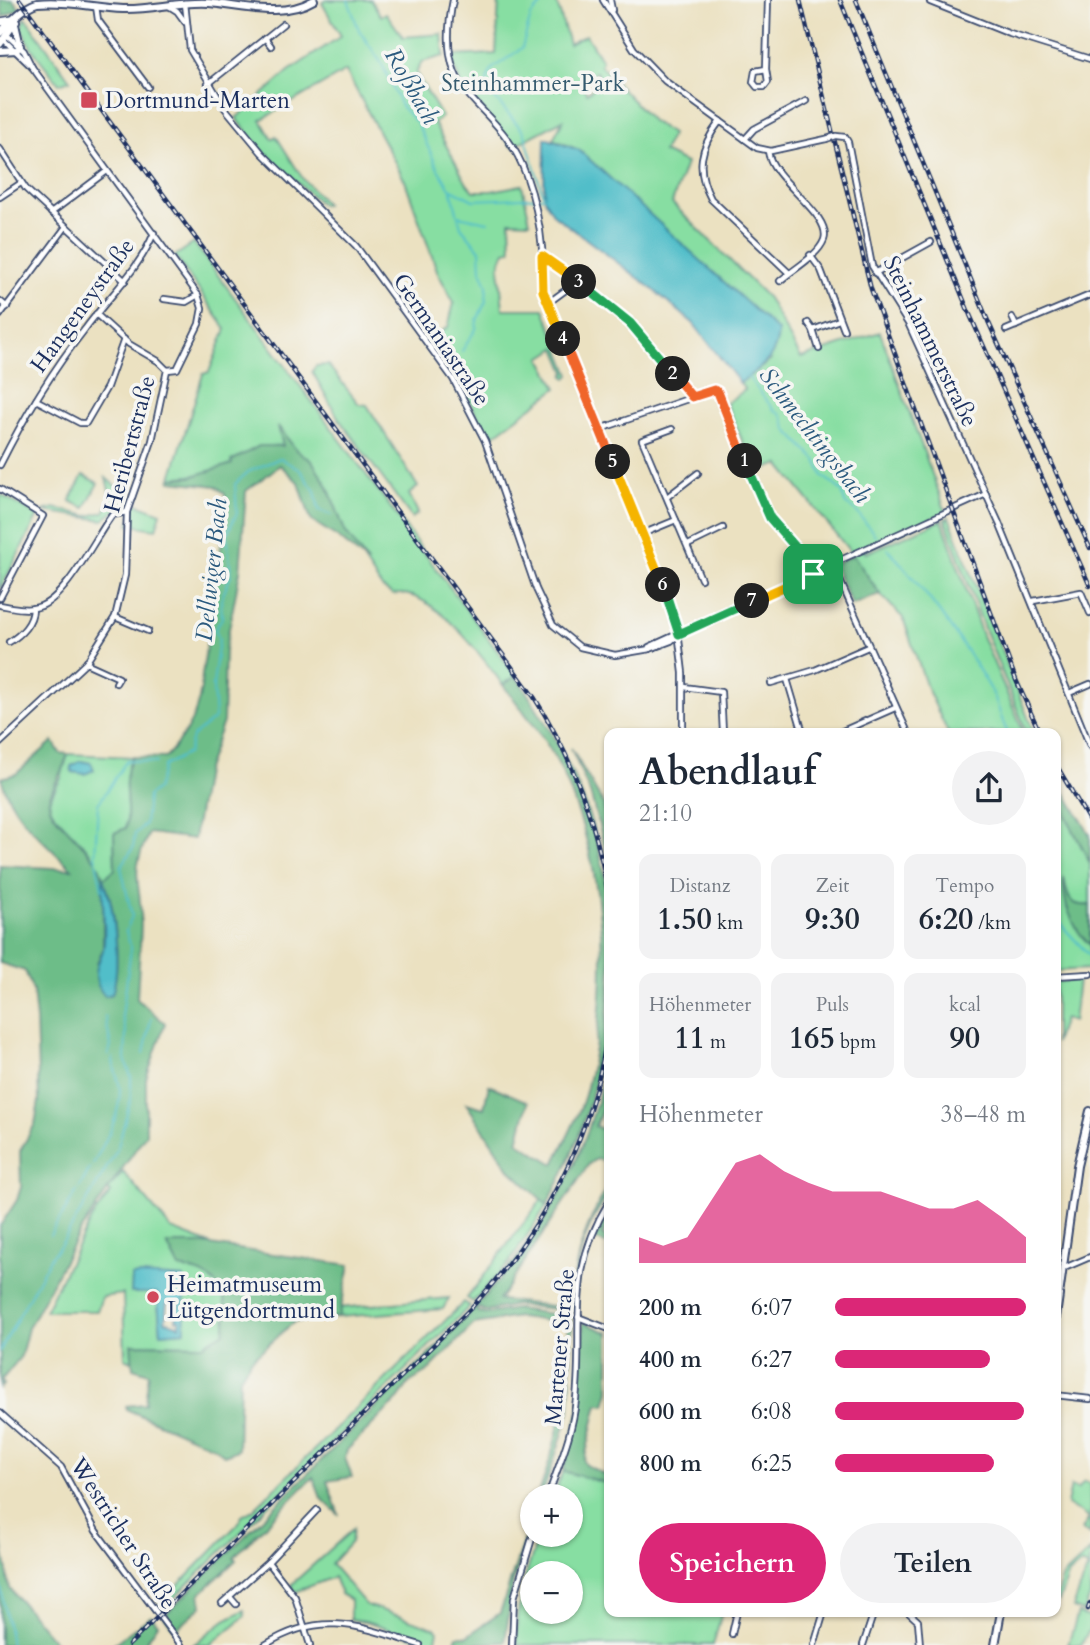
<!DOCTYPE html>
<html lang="de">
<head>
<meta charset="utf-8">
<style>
	:root { --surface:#fff; --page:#f2f2f3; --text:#1f2937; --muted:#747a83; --accent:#db2777 }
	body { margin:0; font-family:Cardo,serif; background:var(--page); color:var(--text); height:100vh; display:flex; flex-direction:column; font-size:26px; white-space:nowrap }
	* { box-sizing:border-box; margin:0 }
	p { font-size:23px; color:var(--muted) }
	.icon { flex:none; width:38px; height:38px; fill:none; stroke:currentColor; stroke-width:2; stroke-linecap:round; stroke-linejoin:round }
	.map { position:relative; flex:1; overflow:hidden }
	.drawer { position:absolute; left:604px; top:728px; width:457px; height:889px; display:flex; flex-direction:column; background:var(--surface); border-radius:14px; box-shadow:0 2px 5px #0004 }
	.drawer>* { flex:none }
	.controls { position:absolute; left:520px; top:1484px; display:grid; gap:14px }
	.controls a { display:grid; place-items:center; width:63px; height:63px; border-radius:50%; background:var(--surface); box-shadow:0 2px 5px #0004; font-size:35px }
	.pin { position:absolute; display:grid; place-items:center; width:60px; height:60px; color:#fff; margin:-30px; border-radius:14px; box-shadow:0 4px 10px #0006 }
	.km { position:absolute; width:35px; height:35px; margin:-18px; border-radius:50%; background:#222; color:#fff; font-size:19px; line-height:35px; text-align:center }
	.round { display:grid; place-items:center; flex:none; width:74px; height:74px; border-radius:37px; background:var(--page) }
	.overview { display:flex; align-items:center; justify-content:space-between; height:119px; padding:0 35px }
	h1 { font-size:38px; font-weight:700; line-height:52px }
	.figures { display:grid; grid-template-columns:repeat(3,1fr); gap:10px; height:119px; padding:7px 35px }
	.figures div { display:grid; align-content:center; border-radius:14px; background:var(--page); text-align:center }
	.figures b { font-size:30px; font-weight:700 }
	.figures small { font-size:19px; font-weight:400 }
	.figures p { font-size:19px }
	.chart { height:196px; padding:14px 35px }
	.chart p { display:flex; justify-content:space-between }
	.chart svg { width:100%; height:126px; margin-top:7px; fill:var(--accent); opacity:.7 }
	.action { display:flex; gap:14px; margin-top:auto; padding:14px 35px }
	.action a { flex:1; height:80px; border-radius:42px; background:var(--accent); color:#fff; font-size:28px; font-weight:700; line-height:80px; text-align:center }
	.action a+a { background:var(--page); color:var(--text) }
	ul { padding:0 35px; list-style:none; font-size:23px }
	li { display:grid; grid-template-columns:112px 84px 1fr; align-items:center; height:52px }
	li i { height:18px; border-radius:9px; background:var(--accent) }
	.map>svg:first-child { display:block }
	.green { fill:#87dea2; stroke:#518680; stroke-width:2; fill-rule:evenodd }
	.forest { fill:#6dbd88; stroke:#447673; stroke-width:2; fill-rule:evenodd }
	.water { fill:#51bec9; stroke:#367694; stroke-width:2; fill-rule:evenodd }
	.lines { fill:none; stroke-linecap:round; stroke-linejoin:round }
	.stream { stroke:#51bec9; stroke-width:2 }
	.minor-casing { stroke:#3a4a6d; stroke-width:8 }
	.major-casing { stroke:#3a4a6d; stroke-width:10 }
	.highway-casing { stroke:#3a4a6d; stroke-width:10 }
	.minor { stroke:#fff; stroke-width:4.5 }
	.major { stroke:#fff; stroke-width:6 }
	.highway { stroke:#fff; stroke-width:7 }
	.rail-casing { stroke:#1b2f5e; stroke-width:4.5 }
	.rail { stroke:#f6f6f2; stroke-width:2; stroke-dasharray:5; stroke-linecap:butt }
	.minor-bridge-casing { stroke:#3a4a6d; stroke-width:8; stroke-linecap:butt }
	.minor-bridge { stroke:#fff; stroke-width:4.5 }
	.split-1-casing { stroke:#fff; stroke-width:14 }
	.split-2-casing { stroke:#fff; stroke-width:14 }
	.split-3-casing { stroke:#fff; stroke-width:14 }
	.split-4-casing { stroke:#fff; stroke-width:14 }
	.split-5-casing { stroke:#fff; stroke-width:14 }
	.split-6-casing { stroke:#fff; stroke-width:14 }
	.split-7-casing { stroke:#fff; stroke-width:14 }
	.split-8-casing { stroke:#fff; stroke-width:14 }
	.split-1 { stroke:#22a559; stroke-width:9 }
	.split-2 { stroke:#f0652b; stroke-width:9 }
	.split-3 { stroke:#22a559; stroke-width:9 }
	.split-4 { stroke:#f5b400; stroke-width:9 }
	.split-5 { stroke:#f0652b; stroke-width:9 }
	.split-6 { stroke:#f5b400; stroke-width:9 }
	.split-7 { stroke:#22a559; stroke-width:9 }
	.split-8 { stroke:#f5b400; stroke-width:9 }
	.poi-dot { fill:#d1495b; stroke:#f6f6f2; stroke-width:2.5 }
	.labels { text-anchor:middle; stroke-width:7; stroke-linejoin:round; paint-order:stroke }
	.park-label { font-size:23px; fill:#365b6f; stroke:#f6f6f2 }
	.poi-label { font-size:23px; fill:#1b2f5e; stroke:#f6f6f2; text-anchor:start }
	.street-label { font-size:23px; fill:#1b2f5e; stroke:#f6f6f2 }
	.water-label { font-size:24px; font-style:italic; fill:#2b5a7e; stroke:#f6f6f2 }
</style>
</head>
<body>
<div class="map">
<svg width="1090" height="1645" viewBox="0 0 1090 1645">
	<rect width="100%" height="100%" fill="#f6f6f2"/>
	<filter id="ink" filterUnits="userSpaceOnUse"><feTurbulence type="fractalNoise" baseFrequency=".0143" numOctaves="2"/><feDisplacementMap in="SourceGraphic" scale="14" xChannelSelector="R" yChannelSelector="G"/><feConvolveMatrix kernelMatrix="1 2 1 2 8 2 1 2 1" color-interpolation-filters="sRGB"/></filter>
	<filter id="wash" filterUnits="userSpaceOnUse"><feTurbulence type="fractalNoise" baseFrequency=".00686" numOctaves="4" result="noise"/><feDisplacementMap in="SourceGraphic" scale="28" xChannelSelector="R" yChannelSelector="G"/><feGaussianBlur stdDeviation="1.57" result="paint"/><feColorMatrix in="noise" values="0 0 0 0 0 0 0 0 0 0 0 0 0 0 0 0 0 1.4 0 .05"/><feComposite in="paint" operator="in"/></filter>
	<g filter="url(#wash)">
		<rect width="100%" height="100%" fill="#ebe1c1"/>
		<g class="green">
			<polygon points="327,0 371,0 381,16 386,13 403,37 442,34 444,56 422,62 416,73 442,117 434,123 467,184 473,191 491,191 522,185 530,222 510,221 511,250 505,251 499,266 503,309 544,309 570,375 567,378 564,376 566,372 556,348 541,358 557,388 489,439 461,384 463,382 433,337 448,327 454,303 438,273 405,181 346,71 261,120 272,139 276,136 303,179 326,204 322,205 263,151 236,118 289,71 341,36 322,3"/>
			<path d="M499,0H556L569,44L586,35L602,61L600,65L652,121L672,134L663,152L686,163L672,203L768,298L801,358L880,332L946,512L863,551L866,553L942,520L983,638L1024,733H948L927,688L903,618L880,594L853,555L779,464L756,473L726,403L745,390L740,383L771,360L579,150L553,139L563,120L512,147L462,88L450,56L496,54ZM596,72L603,81L587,93L581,84Z"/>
			<polygon points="25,17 70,80 59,84 32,49 21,28"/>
			<path d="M194,243L516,676L503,685C484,659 430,584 393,595L382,588L345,531L327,485L312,461L297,451L279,428L284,446C263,443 251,456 232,464C213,472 192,477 171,478L203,374L209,372L226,329L175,256Z"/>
			<polygon points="328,365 359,404 367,405 418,487 409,494 418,513 412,518 339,419 312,371 316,366"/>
			<polygon points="83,475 98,483 85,508 70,501"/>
			<polygon points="106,478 119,489 130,493 121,507 103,520 43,511 54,508 88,516 104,512 111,498"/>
			<polygon points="0,494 38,516 0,590"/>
			<polygon points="135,503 161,513 156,529 129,525"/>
			<polygon points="949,517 1034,733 1027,733 985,631 945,519"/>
			<path d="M68,754L132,757C119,787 131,800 126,828L114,834L115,869L104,879L90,852L51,811L49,800L61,778Z"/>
			<path d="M1055,794L1090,863V905C1069,907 1068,898 1064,880L1067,909L1090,945V969L1055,971Z"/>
			<polygon points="1078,980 1073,1022 1064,1019 1055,1043 1055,982"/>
			<path d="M123,1172L171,1229L212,1245L168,1244L217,1285L229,1307L224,1333L203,1345L132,1344V1361L125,1358L123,1294L102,1297L97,1311H45L91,1219L111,1192L107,1190ZM132,1277L184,1278V1331L161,1333L157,1293H132Z"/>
			<polygon points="542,1199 547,1205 509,1263 473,1302 467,1298"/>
			<polygon points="449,1298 443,1309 339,1317 340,1308"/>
			<polygon points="464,1302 470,1306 160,1612 156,1608 238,1524 242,1516 253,1510"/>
			<path d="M563,1471L609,1484V1612H722L713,1645H517C514,1606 527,1571 539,1535H570V1496H553ZM570,1573V1612H532V1573Z"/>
			<polygon points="1084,1481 1090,1484 1090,1535 1082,1530 1089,1518 1067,1504 1071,1486 1078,1489"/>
			<polygon points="353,1529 351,1542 331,1564 366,1605 435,1628 438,1631 435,1644 365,1622 350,1620 350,1600 341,1594 334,1577 295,1592 291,1585"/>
			<polygon points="1090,1551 1090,1596 1084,1612 1073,1608 1088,1567 1081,1564 1069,1574 1059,1601 1055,1599 1063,1576"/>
			<polygon points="244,1610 245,1616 210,1645 193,1645 225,1620"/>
			<polygon points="1078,1613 1090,1618 1090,1629 1081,1645 1068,1645"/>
		</g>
		<g class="forest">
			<polygon points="0,0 13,0 20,9 3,17"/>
			<path d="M278,426L297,451L312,461L327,485L345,531L368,563L340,539L311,520L299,483L280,465L246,491L240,571L225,650L223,722L205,772L194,839L149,833C129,876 140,876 141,917C141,944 138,972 137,999L165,1023L146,1079V1134L80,1231L28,1328L21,1356L1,1381L4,1384L0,1388V1226L17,1200L21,1187L20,1151L35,1124L39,1101L36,1020L33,991L25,971L0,963V865L72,869C45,842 11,816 1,778L16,774L53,741L60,753L68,754C64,768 52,789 49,799C45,819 101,851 103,879L115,869L114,833L126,828C131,800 119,787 132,757L165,758C188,733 201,710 202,675L226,512L225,494L216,486L170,481L171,478L190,477L232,464L231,461L259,446H283ZM103,880C116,904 121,967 112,994L105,996L97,963L103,949Z"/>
			<polygon points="853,555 880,594 852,605 833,565"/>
			<path d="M516,676C540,712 562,748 579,788C634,920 615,1081 547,1205L509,1169L466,1103L484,1108L489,1085L528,1102L518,1142L554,1164C565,1141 580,1115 586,1091C612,990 607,874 565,778C550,743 526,715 503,685Z"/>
			<polygon points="571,748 604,805 609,862 590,793"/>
			<polygon points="1061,785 1090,835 1090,863 1055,794"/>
			<path d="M1064,877C1067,896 1068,907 1090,905V945C1073,930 1061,899 1064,877Z"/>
			<path d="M609,1049V1095L595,1126L609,1132V1162L596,1159L589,1164L499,1300L570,1308C574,1262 584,1225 609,1185C609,1198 598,1208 593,1220C575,1255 579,1276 572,1311L516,1305L486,1311L479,1308L476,1311L485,1314L516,1309L567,1316L572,1321L570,1411L542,1496H538C552,1457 578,1366 567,1327L563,1323L519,1317L474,1324L427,1372L409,1383L399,1398L347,1450L345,1458L352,1477L327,1481L339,1515L321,1498L313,1477L234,1557L236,1560L200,1594L202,1606L175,1630L164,1616C231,1550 299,1482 366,1416C483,1300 579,1221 609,1049Z"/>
			<polygon points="609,1208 609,1222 602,1235 609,1239 609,1245 595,1239"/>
			<path d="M167,1244H203L350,1265L339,1317L294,1322L251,1360L240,1377L238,1450L224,1455L214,1447L126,1409V1406L145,1404L149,1373L133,1368L131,1344L203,1345L224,1332C231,1294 219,1274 179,1268Z"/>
			<polygon points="583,1322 609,1333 609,1391 605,1405 598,1404 584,1461 586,1465 609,1477 609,1484 563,1471 579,1412"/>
			<polygon points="532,1514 532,1523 513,1582 505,1642 454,1645 457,1636 467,1636 500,1613"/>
			<polygon points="0,1530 10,1589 58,1645 0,1645"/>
			<polygon points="151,1616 158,1624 144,1645 112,1645"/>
		</g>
		<g class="water">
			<path d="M545,138L579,150L778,331C777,359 761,367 740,383L693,323L649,286L554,215L544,199Z"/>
			<polygon points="81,761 91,763 94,770 85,774 72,772 71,766"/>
			<path d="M103,879C115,904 121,967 112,994L105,996C99,990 97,985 96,977C95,966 100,960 103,950C107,934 101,899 103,879Z"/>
			<path d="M140,1275L184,1278L185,1331L161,1333L157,1293H131L132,1276ZM167,1302L179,1303L176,1320H180V1326L165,1321Z"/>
		</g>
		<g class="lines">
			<g class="stream">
				<polyline points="348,0 359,30 382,64 401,106 417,123 438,169 450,188 473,200 544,197"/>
				<polyline points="451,189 461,227 480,250 481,270 487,285 486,301 477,320 476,329 462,351"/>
				<polyline points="543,195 524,132 494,97 487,80 492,69 522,48 531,16 544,2"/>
				<polyline points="458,216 488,222"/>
				<polyline points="748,377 774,410 782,415 787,430 816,460 823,476 842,491 845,503 856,511 875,535"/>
				<path d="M888,549C927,592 960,638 990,688C998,701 1000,719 1008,733"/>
				<polyline points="102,889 95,856 98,804 127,760 156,763"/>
				<polyline points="1055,912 1063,927 1090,956"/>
				<polyline points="105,1016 111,1046 108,1056"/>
				<polyline points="144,1053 151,1019"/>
				<path d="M93,1164C106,1140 120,1117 120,1089C119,1078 112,1067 113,1057"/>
				<polyline points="80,1187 90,1168"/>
				<polyline points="50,1235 77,1191"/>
				<polyline points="0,1351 52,1255 61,1245 117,1150 131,1098 131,1077 125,1059 126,1033 122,1016 131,948 126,931 132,916 121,867 133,848 135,834 145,824 148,796 157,789 164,766 188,753 192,737 215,718 213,685 219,639 215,629 222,618 221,600 231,575 227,534 237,513 235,484 248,472 280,458 300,470 315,491 319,510 332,515"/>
				<polyline points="0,1581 11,1645"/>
			</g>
		</g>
	</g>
	<g filter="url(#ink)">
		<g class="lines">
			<g class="minor-casing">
				<g id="minor">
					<path d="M453,0C431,106 499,97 526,175C534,197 540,225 542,248C543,263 541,277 543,291L677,623L683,673V733"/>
					<polyline points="603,0 634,49 665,81 757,148 771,151 826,139"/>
					<polyline points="610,0 612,10"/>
					<polyline points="930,2 1010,34 1090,59"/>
					<polyline points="185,3 190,50 224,107 262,153 356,246 453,379 485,441 536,589 553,625 580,647 615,655 650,649 671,641 679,634"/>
					<polyline points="96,6 98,20 148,87"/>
					<polyline points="169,6 177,11 185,22"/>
					<polyline points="6,34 24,51 32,67"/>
					<polyline points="265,38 271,46"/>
					<polyline points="3,39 32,67 198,295 202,308 199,324 177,369 167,370"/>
					<polyline points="766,69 755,71 753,82 757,87 764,87 768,82 766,69 768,0"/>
					<polyline points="208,84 283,24"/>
					<path d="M720,121C700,147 695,169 711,199L789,273"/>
					<polyline points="836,136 845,137 848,142 872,266 909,325 999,523 1090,746"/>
					<polyline points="745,139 754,129 806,101"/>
					<polyline points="0,149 26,189 125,281"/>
					<path d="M768,151C771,180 833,215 824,240C818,256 792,270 780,281"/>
					<polyline points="0,197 21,183"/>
					<polyline points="51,213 107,171"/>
					<polyline points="810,255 821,270 844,330"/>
					<polyline points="542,256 630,323 692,397"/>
					<polyline points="875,273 931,242"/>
					<polyline points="164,299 186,302 198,295"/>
					<polyline points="0,301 7,307"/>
					<polyline points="548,303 578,281"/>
					<polyline points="0,315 65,228"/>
					<polyline points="1012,317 1016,326"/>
					<polyline points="808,323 813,330"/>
					<polyline points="1006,330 1090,295"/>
					<polyline points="819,349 813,330 839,320"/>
					<polyline points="36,400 80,423 86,423 107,387 124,339"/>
					<polyline points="600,429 714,390 718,392 770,518 805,558 812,574"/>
					<polyline points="672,429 642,440 701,579"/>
					<path d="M0,465C24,417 52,371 85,329C108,297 139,270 154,233"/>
					<polyline points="0,489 43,516 0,598"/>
					<polyline points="667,497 698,473"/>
					<polyline points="642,534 676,520"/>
					<polyline points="688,545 723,528"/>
					<polyline points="833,565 908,733"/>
					<polyline points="1033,601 1081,592 1090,613"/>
					<path d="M0,605C12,607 26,611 38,607C65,600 95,538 112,515L127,512"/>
					<polyline points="115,617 148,631"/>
					<path d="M9,642C21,635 33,623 33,608"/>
					<polyline points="649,647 986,494"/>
					<polyline points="86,663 119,678 116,683"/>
					<polyline points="787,679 803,733"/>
					<polyline points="771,683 815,670 868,647"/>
					<polyline points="684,687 721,692 723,733"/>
					<polyline points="1069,693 1090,684"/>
					<polyline points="838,733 895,708"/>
					<polyline points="0,743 86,663 115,617 125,575 127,512 152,441 167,370 158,361 129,344 96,314"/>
					<polyline points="1055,976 1090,974"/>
					<polyline points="1062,1269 1090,1257"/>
					<polyline points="578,1317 609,1329"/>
					<polyline points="1055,1395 1090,1399"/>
					<polyline points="0,1413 61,1467 96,1531 181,1645"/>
					<path d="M548,1496C559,1464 573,1433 576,1399C584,1323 565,1273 609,1202"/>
					<polyline points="268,1562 295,1597 310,1645"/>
					<polyline points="230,1597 236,1604"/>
					<polyline points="222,1603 268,1562 317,1510"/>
					<polyline points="908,1612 918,1621 920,1645"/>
					<polyline points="732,1634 737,1612"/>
					<path d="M265,1645C322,1609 362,1627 420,1645"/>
					<polyline points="512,1645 514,1598 533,1535"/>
					<polyline points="814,1645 824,1612"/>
					<polyline points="863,1645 874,1612"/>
				</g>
			</g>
			<g class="major-casing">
				<g id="major">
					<polyline points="15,24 20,46"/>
					<path d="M0,33C10,22 23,7 37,3C66,0 95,8 123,9C152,10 180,1 209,3C243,6 282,19 314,0"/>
					<polyline points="0,44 16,21"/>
					<polyline points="0,51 17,50"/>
					<polyline points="1055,1324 1077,1166 1090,1111"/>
					<polyline points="995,1645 1001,1612"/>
				</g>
			</g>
			<g class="highway-casing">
				<g id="highway">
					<polyline points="0,22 12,20"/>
					<polyline points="0,30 1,31"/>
				</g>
			</g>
			<use href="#minor" class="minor"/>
			<use href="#major" class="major"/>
			<use href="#highway" class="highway"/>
			<g class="rail-casing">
				<g id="rail">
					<path d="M20,0L534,697C574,760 598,826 609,900"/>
					<polyline points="800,0 871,289 1016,680 1040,733"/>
					<polyline points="840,0 970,315 1090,586"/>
					<polyline points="856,0 988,321 1090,548"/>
					<polyline points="1055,763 1090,822"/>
					<polyline points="1088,1609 1090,1603"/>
					<path d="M129,1645L471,1308C546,1228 596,1130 609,1021"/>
				</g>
			</g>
			<use href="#rail" class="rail"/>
			<g class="minor-bridge-casing">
				<polyline id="minor-bridge" points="826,139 836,136"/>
			</g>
			<use href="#minor-bridge" class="minor-bridge"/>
		</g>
	</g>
	<g class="lines" filter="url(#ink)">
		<g class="split-1-casing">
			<polyline id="split-1" points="745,461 770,518 805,558 813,574"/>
		</g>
		<g class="split-2-casing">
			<polyline id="split-2" points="673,374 692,397 714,390 718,392 745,461"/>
		</g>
		<g class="split-3-casing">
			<polyline id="split-3" points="579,282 630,323 673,374"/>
		</g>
		<g class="split-4-casing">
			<polyline id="split-4" points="563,339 543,291 542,256 579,282"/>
		</g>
		<g class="split-5-casing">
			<polyline id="split-5" points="563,339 613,462"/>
		</g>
		<g class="split-6-casing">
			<polyline id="split-6" points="613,462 663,585"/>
		</g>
		<g class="split-7-casing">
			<polyline id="split-7" points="663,585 679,634 752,601"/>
		</g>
		<g class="split-8-casing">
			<polyline id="split-8" points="752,601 813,574"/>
		</g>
		<use href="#split-1" class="split-1"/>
		<use href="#split-2" class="split-2"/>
		<use href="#split-3" class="split-3"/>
		<use href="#split-4" class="split-4"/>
		<use href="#split-5" class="split-5"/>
		<use href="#split-6" class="split-6"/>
		<use href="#split-7" class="split-7"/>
		<use href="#split-8" class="split-8"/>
	</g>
	<g class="poi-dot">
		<rect x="80" y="91" width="18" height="18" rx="3.5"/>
		<circle cx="153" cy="1297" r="7"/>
	</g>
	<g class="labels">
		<g class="park-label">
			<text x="533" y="91">Steinhammer-Park</text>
		</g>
		<g class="poi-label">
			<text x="105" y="108">Dortmund-Marten</text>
			<text x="167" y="1292">Heimatmuseum<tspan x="167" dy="26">Lütgendortmund</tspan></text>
		</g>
		<g class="street-label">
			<text transform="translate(82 305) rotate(-54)" y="8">Hangeneystraße</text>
			<text transform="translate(442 339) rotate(56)" y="8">Germaniastraße</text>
			<text transform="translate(931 341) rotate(64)" y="8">Steinhammerstraße</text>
			<text transform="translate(129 444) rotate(-75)" y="8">Heribertstraße</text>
			<text transform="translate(559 1347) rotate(-85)" y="8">Martener Straße</text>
			<text transform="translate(124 1533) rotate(57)" y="8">Westricher Straße</text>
		</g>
		<g class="water-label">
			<text transform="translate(412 86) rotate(60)" y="8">Roßbach</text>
			<text transform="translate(815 435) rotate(52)" y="8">Schmechtingsbach</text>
			<text transform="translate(211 570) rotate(-84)" y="8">Dellwiger Bach</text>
		</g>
	</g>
</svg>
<div class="controls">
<a>+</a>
<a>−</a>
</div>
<div class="pin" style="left:813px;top:574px;background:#1e9e55"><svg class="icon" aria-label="arrive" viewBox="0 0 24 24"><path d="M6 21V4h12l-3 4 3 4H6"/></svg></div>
<b class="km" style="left:745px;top:461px">1</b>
<b class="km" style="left:673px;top:374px">2</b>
<b class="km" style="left:579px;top:282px">3</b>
<b class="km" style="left:563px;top:339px">4</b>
<b class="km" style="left:613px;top:462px">5</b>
<b class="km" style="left:663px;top:585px">6</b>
<b class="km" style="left:752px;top:601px">7</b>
<section class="drawer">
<div class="overview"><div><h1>Abendlauf</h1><p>21:10</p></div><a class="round"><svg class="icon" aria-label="share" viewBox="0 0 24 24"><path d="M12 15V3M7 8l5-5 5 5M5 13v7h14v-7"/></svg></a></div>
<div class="figures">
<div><p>Distanz</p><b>1.50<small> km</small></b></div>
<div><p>Zeit</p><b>9:30</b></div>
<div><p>Tempo</p><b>6:20<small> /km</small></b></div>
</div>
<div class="figures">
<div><p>Höhenmeter</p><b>11<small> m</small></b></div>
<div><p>Puls</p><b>165<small> bpm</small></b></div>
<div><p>kcal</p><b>90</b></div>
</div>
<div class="chart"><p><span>Höhenmeter</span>38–48 m</p>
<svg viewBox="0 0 160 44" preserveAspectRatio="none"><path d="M0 44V35L10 38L20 35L30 22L40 9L50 6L60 12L70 16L80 19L90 19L100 19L110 22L120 25L130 25L140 22L150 28L160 35V44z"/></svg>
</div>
<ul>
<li><b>200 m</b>6:07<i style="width:100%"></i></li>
<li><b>400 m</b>6:27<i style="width:81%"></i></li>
<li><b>600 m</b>6:08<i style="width:99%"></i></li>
<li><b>800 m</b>6:25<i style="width:83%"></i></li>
</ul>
<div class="action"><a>Speichern</a><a>Teilen</a></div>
</section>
</div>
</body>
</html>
